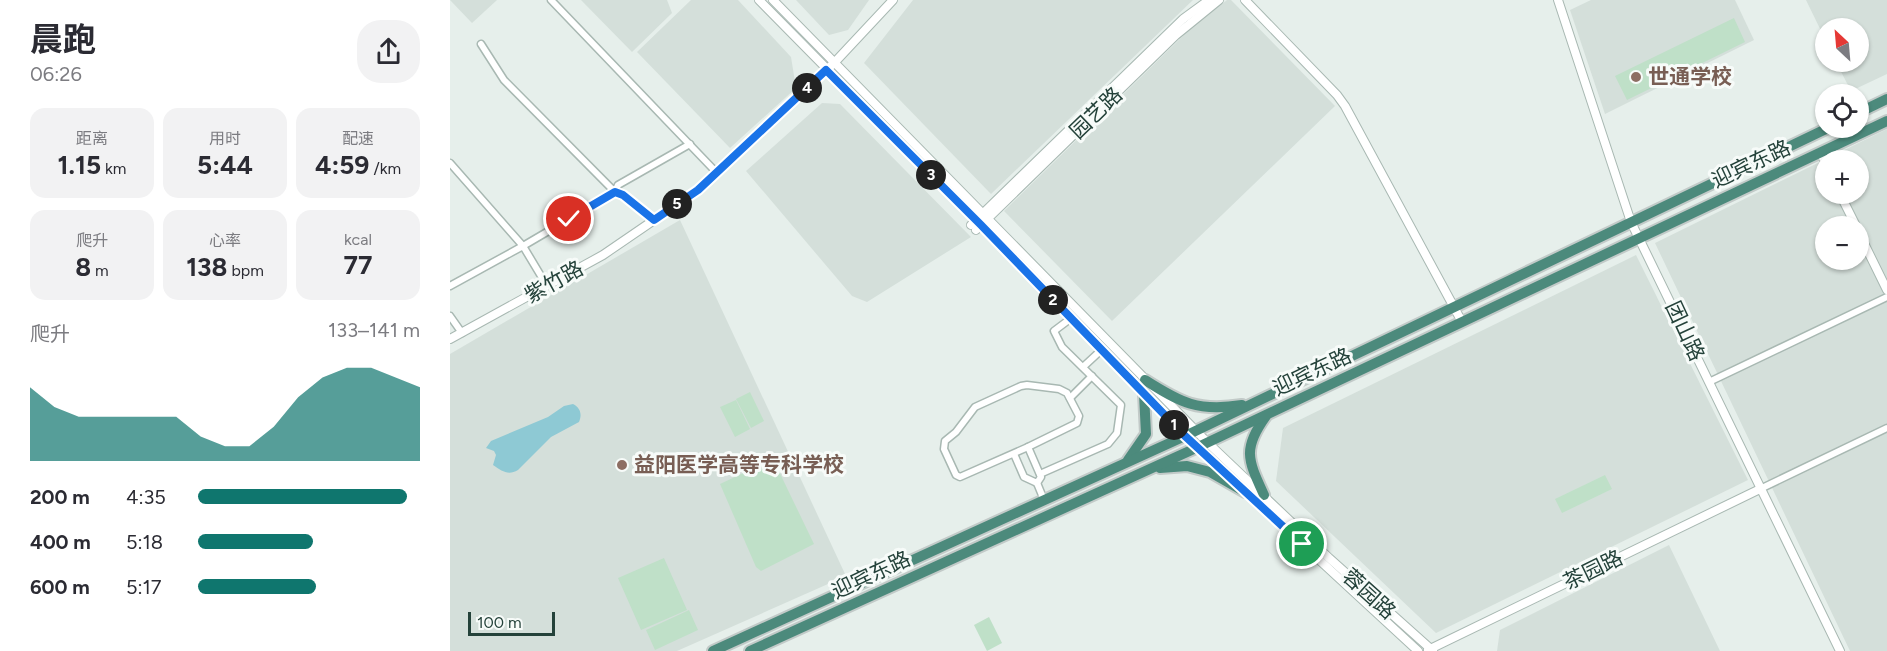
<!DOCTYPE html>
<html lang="zh">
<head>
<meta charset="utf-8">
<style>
	:root { --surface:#fff; --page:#f2f2f3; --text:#2b2b33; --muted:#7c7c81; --accent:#0f766e }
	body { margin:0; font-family:Figtree,"Noto Sans SC",sans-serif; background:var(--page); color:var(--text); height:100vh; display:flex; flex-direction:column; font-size:22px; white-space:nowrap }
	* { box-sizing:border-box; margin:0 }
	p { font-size:20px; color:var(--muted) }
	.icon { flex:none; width:33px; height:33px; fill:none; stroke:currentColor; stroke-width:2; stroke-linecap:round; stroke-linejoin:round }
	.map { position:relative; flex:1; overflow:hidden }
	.drawer { display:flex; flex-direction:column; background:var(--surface); width:450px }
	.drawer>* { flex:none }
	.needle { width:39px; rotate:334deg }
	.tools { position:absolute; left:1365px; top:18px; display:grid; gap:12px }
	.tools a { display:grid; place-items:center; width:54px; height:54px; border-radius:50%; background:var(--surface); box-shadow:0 2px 4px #0004; font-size:30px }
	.scale { position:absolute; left:18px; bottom:15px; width:87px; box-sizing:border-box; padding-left:6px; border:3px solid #24423a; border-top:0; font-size:16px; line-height:21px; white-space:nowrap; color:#24423a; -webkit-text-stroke:4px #f7fbf9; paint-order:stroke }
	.pin { position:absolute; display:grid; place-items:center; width:51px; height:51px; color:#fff; margin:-26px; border:3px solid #fff; border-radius:50%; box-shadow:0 2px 6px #0007 }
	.km { position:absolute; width:30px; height:30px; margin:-15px; border-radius:50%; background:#222; color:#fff; font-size:16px; line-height:30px; text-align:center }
	.round { display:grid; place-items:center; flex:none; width:63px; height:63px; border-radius:24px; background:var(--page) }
	.head { display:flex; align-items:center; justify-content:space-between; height:102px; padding:0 30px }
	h1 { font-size:33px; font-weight:700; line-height:45px }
	.stats { display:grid; grid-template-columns:repeat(3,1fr); gap:9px; height:102px; padding:6px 30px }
	.stats div { display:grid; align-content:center; border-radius:15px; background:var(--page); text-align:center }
	.stats b { font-size:26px; font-weight:700 }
	.stats small { font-size:16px; font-weight:400 }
	.stats p { font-size:16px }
	.chart { height:168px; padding:12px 30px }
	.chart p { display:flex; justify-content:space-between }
	.chart svg { width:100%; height:108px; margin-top:6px; fill:var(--accent); opacity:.7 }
	ul { padding:0 30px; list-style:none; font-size:20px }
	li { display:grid; grid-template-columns:96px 72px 1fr; align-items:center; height:45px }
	li i { height:15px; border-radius:8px; background:var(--accent) }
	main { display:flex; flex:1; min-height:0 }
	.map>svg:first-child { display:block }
	.built { fill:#d4dfda; fill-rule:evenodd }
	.green { fill:#bfe0c8 }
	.water { fill:#8ec9d4 }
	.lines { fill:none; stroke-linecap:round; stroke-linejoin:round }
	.minor-casing { stroke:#a8b8b2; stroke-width:9 }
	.tertiary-casing { stroke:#a8b8b2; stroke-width:10 }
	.trunk-casing { stroke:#c2cac8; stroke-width:14 }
	.minor { stroke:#fff; stroke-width:6 }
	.tertiary { stroke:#fff; stroke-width:8 }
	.trunk { stroke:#4c8a7c; stroke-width:10 }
	.route-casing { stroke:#fff; stroke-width:12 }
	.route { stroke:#1a73e8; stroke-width:8 }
	.education-dot { fill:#8d6e63; stroke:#f7fbf9; stroke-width:2 }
	.labels { text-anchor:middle; stroke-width:6; stroke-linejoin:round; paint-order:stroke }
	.education-label { font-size:21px; font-weight:bold; fill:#785e54; stroke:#f7fbf9; text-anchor:start }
	.street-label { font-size:21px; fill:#24423a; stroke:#f7fbf9 }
</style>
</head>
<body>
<main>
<section class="drawer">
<div class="head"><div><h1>晨跑</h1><p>06:26</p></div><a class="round"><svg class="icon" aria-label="share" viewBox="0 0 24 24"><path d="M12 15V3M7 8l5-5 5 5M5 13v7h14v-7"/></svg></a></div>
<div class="stats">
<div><p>距离</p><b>1.15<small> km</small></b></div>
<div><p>用时</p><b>5:44</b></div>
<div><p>配速</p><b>4:59<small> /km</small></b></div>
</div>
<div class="stats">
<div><p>爬升</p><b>8<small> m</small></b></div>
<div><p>心率</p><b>138<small> bpm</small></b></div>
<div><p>kcal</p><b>77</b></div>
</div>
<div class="chart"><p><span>爬升</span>133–141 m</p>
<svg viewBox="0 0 160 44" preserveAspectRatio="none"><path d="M0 44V14L10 22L20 26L30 26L40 26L50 26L60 26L70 34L80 38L90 38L100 30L110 18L120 10L130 6L140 6L150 10L160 14V44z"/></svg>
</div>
<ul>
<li><b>200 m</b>4:35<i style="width:94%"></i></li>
<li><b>400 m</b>5:18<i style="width:52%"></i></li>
<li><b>600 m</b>5:17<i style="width:53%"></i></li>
</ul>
</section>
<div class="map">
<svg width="1437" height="651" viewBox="0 0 1437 651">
	<rect width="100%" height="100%" fill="#e6efeb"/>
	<g class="built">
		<polygon points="0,0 47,0 22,23"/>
		<polygon points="131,0 217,0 222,13 182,52"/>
		<polygon points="241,0 288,0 341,57 346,88 280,148 187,52"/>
		<polygon points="346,0 419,0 398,30 379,35"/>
		<polygon points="463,0 743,0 541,194 414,63"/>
		<polygon points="777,0 781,0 885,106 662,321 554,211 739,30"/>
		<polygon points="1141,0 1285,0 1304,40 1155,114 1120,10"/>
		<polygon points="1356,0 1437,0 1437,74 1401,91 1386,62 1408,62 1408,28 1376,28 1375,39"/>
		<polygon points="372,103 390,104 521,237 417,302 402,296 296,171"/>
		<path d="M1437,129V651H1400L1205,243ZM1376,160H1408V194H1376ZM1376,226H1408V260H1376Z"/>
		<polygon points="230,220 396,576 227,651 0,651 0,354"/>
		<polygon points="1186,255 1298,480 986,633 826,481 833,428"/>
		<polygon points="1219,545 1270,651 1047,651 1050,630"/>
	</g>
	<g class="green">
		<polygon points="1284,18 1295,42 1177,100 1165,76"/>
		<polygon points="300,392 314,421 301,428 286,399"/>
		<polygon points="286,400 300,429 285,437 270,407"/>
		<polygon points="323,459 364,544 311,571 306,567 270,484"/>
		<polygon points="1155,475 1162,489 1112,513 1105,499"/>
		<polygon points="214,558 237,610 191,630 168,578"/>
		<polygon points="239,610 248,630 205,650 196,630"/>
		<polygon points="539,617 552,643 537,651 524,625"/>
	</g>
	<path class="water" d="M123,404C131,408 132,415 129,422L101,437L68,470C58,476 52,471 43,465L46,455L44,451L36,448L41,441L98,417L114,406Z"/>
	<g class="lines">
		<g class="minor-casing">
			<g id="minor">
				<polyline points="101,0 267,173"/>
				<polyline points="31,44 54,80 165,192 173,195 204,220"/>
				<polyline points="0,163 73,246 91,276"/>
				<polyline points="0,286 73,246 165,192 168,185 240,144"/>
				<polyline points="0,316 12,333"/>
				<polyline points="633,367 647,354"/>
				<polyline points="1259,382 1437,297"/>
				<polygon points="577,385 609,389 617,393 629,416 627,423 578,447 510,477 506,475 494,449 495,441 506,432 525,407 571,386"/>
				<polyline points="620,398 642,376"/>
				<polyline points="564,454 574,477 587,483 591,477 578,447"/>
				<polyline points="590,474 658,444 667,433 671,405 612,347 604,331 616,322"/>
				<polyline points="587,483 594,500"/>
				<polyline points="1310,489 1437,428"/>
			</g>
		</g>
		<g class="tertiary-casing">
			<g id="tertiary">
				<polyline points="309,0 526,220 735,436 968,651"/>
				<polyline points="323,0 757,442 879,558 983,651"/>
				<polyline points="795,0 887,95 895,106 1012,322"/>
				<polyline points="1108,0 1181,222 1390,651"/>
				<polyline points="1370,152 1376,163"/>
				<polyline points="1390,194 1406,226"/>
				<polyline points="521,225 733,19 759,0"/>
				<polyline points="526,230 726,35 769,0"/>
				<polyline points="1408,231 1437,290"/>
				<polyline points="0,339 153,255 248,190 385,62 443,0"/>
				<polyline points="978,650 1310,489"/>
			</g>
		</g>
		<g class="trunk-casing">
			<g id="trunk">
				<polyline points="1408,113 1437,99"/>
				<path d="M695,380C731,403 748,412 792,405"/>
				<polyline points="678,460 696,434 694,394"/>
				<polyline points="710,468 737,466 760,472 795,492"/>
				<path d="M814,495C798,460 792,449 816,416"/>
				<polyline points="263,651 735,436 1378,128"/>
				<polyline points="300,651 746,448 1437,121"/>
			</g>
		</g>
		<use href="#minor" class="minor"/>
		<use href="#tertiary" class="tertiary"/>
		<use href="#trunk" class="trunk"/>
	</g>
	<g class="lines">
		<g class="route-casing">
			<polyline id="route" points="119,219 165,192 173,195 204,220 248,190 376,70 531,225 735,436 852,544"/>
		</g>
		<use href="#route" class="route"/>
	</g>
	<g class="education-dot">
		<circle cx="1186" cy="77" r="6"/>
		<circle cx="172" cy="465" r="6"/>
	</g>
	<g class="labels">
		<g class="education-label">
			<text x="1198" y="84">世通学校</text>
			<text x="184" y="472">益阳医学高等专科学校</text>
		</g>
		<g class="street-label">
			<text transform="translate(646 113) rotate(-44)" y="7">园艺路</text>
			<text transform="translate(1301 164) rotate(-25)" y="7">迎宾东路</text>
			<text transform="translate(104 282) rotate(-29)" y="7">紫竹路</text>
			<text transform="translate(1235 331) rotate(65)" y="7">团山路</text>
			<text transform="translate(862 372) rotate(-25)" y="7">迎宾东路</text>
			<text transform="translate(1143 570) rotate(-26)" y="7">茶园路</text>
			<text transform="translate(421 575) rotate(-25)" y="7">迎宾东路</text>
			<text transform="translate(919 594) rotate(42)" y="7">蓉园路</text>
		</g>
	</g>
</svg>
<div class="tools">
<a><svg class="needle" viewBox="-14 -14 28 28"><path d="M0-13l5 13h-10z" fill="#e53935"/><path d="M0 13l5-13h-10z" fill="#7c7c81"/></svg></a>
<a><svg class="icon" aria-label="locate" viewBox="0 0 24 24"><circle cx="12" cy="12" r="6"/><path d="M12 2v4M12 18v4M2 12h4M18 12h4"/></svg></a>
<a>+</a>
<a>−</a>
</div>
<div class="scale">100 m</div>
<div class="pin" style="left:852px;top:544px;background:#1e9e55"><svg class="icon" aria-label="arrive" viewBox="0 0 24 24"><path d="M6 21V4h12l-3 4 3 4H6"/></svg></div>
<div class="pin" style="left:119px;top:219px;background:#d93025"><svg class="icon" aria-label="check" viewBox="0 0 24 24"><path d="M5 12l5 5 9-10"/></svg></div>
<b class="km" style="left:724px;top:425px">1</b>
<b class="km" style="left:603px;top:300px">2</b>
<b class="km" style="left:481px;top:175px">3</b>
<b class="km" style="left:357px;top:88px">4</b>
<b class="km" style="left:227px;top:204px">5</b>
</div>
</main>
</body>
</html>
